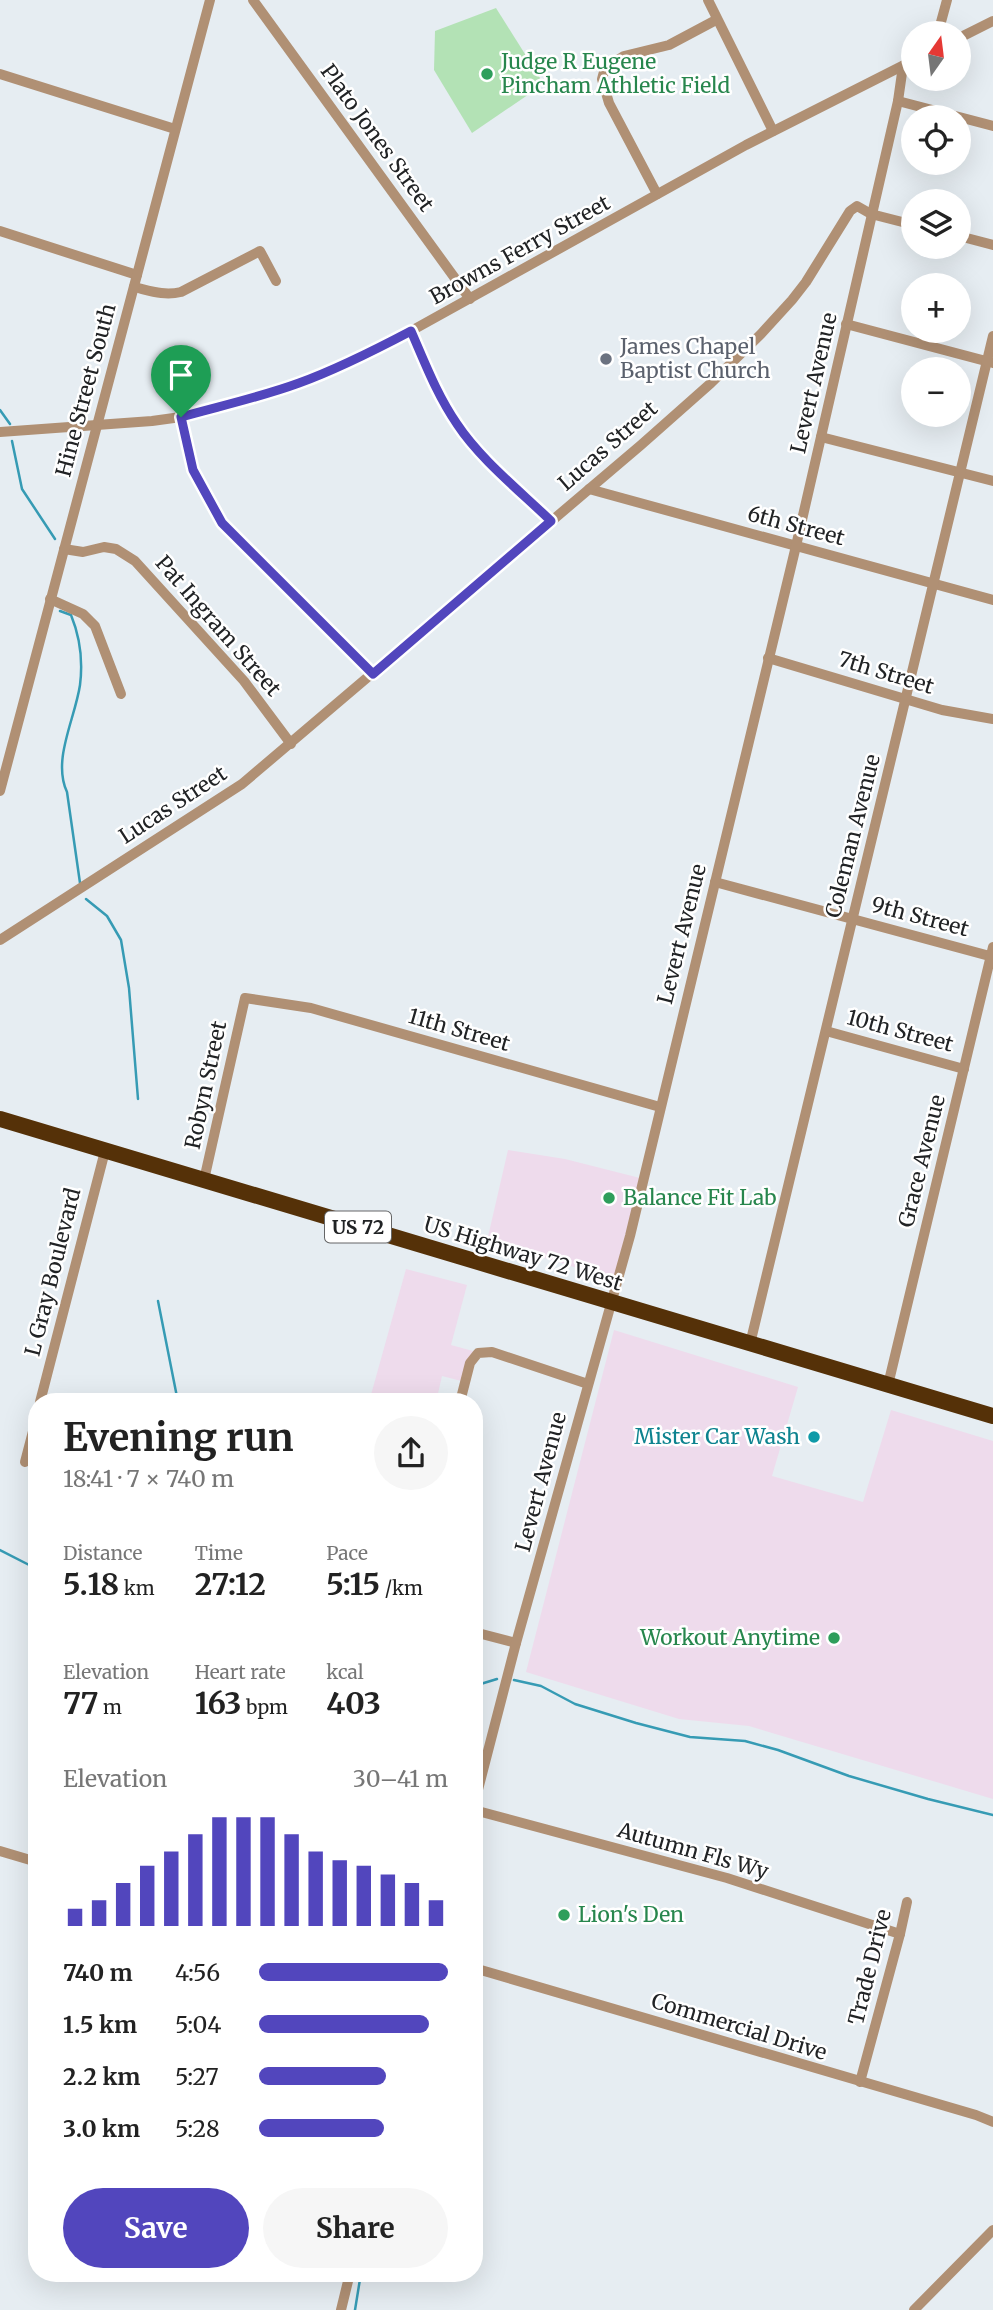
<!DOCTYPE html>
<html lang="en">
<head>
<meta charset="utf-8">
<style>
	:root { --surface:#fff; --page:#f6f6f6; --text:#222; --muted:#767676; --accent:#5246bd }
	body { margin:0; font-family:Merriweather,serif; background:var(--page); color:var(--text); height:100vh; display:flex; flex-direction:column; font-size:26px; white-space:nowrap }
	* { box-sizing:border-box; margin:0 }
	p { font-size:23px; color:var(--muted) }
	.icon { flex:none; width:38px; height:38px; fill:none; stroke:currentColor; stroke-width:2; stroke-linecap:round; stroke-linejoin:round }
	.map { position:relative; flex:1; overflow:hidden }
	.sheet { position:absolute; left:28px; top:1393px; width:455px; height:889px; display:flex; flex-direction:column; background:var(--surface); border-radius:28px; box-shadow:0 7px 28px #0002 }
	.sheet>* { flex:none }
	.needle { width:46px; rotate:14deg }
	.tools { position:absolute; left:901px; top:21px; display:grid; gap:14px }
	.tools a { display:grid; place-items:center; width:70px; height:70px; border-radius:50%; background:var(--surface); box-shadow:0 7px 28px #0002; font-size:35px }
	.pin { position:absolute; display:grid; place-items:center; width:60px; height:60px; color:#fff; margin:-72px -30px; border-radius:50% 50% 50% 0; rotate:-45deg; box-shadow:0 0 7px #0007 }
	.pin .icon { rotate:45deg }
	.round { display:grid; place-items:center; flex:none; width:74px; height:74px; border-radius:37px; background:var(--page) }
	.summary { display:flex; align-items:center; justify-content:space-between; height:119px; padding:0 35px }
	h1 { font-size:38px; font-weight:700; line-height:52px }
	.metrics { display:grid; grid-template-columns:repeat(3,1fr); gap:10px; height:119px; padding:7px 35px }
	.metrics div { display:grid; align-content:center }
	.metrics b { font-size:30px; font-weight:700 }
	.metrics small { font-size:19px; font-weight:400 }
	.metrics p { font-size:19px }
	.chart { height:196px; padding:14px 35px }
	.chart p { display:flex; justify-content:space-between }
	.chart svg { width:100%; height:126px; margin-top:7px; stroke:var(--accent); stroke-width:6 }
	.action { display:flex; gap:14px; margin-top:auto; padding:14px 35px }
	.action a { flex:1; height:80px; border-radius:42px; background:var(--accent); color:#fff; font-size:28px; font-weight:700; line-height:80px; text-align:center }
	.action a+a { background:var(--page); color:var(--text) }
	ul { padding:0 35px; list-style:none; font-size:23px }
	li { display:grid; grid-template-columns:112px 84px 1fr; align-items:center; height:52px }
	li i { height:18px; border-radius:9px; background:var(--accent) }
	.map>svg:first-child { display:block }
	.commercial { fill:#eedbec }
	.green { fill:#b3e2b5 }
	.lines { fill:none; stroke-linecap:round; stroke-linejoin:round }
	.stream { stroke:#369bb4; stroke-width:2.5 }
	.minor { stroke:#b09074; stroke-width:10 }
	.highway { stroke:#553108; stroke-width:16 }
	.route-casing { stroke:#fff; stroke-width:14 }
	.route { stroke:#5246bd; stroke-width:9 }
	.leisure-dot { fill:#2e9e5b; stroke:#fff; stroke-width:2.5 }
	.worship-dot { fill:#6b7280; stroke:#fff; stroke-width:2.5 }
	.culture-dot { fill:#0f9aa8; stroke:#fff; stroke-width:2.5 }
	.labels { text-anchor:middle; stroke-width:5; stroke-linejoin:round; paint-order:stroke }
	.shield { fill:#fff; stroke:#646566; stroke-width:2 }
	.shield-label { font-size:19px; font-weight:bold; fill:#212325 }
	.leisure-label { font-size:21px; fill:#27864d; stroke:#fff; text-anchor:start }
	.street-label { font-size:21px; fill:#212325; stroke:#fff }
	.worship-label { font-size:21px; fill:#5b616d; stroke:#fff; text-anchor:start }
	.culture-label { font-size:21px; fill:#0d838f; stroke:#fff; text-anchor:end }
</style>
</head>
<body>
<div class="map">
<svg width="993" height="2310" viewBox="0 0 993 2310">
	<rect width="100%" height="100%" fill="#e6edf2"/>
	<g class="commercial">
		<polygon points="508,1150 565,1159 640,1178 614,1279 487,1241"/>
		<polygon points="406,1269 467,1285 451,1345 473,1351 465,1382 442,1376 436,1402 369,1402"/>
		<polygon points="614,1330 798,1387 772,1476 863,1502 891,1410 993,1441 993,1799 749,1726 679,1719 526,1672"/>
	</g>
	<polygon class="green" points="496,8 540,78 538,88 472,133 434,70 435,31"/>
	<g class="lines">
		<g class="stream">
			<polyline points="0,410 10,424"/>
			<polyline points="12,441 22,489 55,539"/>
			<path d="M60,611L71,615C80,637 83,661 80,685C75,719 52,760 67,792L80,883"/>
			<polyline points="86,899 107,916 121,940 129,988 138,1099"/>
			<polyline points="158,1301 178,1402"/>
			<polyline points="0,1550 37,1569"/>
			<polyline points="514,1680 541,1686 575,1704 636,1723 690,1737 745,1741 778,1750 849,1776 928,1799 993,1815"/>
			<polyline points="474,1686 497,1679"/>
			<polyline points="355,2310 361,2273"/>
		</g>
		<g class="minor">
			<polyline points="253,0 470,299"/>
			<polyline points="708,0 773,131"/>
			<polyline points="938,33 947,0"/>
			<polyline points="959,38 993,21"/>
			<polyline points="0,74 175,129"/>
			<polyline points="898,101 993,126"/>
			<polyline points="657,194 609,103 602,79 605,68 624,56 669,45 716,20"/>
			<polyline points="0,231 137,275"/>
			<polyline points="959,236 993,245"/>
			<path d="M134,287C151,291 164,296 181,292L260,251L276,281"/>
			<polyline points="846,324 993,363"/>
			<path d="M411,331C425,363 437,395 457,424C480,459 520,491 551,521"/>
			<polyline points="181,417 193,470 222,523 373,674"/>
			<polyline points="0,432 152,421 181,417 256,398 300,383 343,365 411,331 746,145 914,60"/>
			<polyline points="821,437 993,481"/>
			<polyline points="589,489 993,600"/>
			<polyline points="64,549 83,552 104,547 116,549 135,561 244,681 291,744"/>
			<polyline points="50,599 83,614 95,626 121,694"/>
			<polyline points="768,658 942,710 993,719"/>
			<polyline points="0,791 210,0"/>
			<polyline points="715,882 993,957"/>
			<polyline points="0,940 242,784 641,445 711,383 761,334 792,300 806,282 850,211 857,206 871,214 914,225"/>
			<polyline points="826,1031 964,1069"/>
			<polyline points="204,1180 245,998 311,1008 660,1107"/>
			<polyline points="750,1344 993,336"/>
			<polyline points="888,1385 993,947"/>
			<polyline points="40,1402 105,1151"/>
			<polyline points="460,1402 470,1363 478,1353 492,1352 588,1384"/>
			<polyline points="25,1462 37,1416"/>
			<polyline points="474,1632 516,1643"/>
			<polyline points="474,1805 516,1643 630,1236 796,546 898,101 903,66"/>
			<polyline points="474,1810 727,1878 900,1934"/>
			<polyline points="0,1851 37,1862"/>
			<polyline points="474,1968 976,2115 993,2122"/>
			<polyline points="860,2082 900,1934 907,1902"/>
			<polyline points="341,2310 350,2273"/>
			<polyline points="914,2310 993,2230"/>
		</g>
		<polyline class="highway" points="0,1119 993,1416"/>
	</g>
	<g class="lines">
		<g class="route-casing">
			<path id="route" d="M411,331C425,363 437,395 457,424C480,459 520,491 551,521L373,674L222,523L193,470L181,417C220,406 261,397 299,383C338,369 375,350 411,331Z"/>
		</g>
		<use href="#route" class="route"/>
	</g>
	<g class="leisure-dot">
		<circle cx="487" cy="74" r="7"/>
		<circle cx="609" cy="1198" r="7"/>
		<circle cx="834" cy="1638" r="7"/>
		<circle cx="564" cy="1915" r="7"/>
	</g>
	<circle class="worship-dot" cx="606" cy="359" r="7"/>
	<circle class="culture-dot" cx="814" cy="1437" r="7"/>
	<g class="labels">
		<rect class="shield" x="325" y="1211.5" width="66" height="31" rx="5"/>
		<g class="shield-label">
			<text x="358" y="1234">US 72</text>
		</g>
		<g class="leisure-label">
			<text x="501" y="69">Judge R Eugene<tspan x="501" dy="24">Pincham Athletic Field</tspan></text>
			<text x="623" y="1205">Balance Fit Lab</text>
			<text x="820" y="1645" text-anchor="end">Workout Anytime</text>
			<text x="578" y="1922">Lion's Den</text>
		</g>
		<g class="street-label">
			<text transform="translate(377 138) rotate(54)" y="7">Plato Jones Street</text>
			<text transform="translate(520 250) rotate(-29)" y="7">Browns Ferry Street</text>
			<text transform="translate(814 383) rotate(-77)" y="7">Levert Avenue</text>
			<text transform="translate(86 390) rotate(-75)" y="7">Hine Street South</text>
			<text transform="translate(608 446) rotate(-41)" y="7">Lucas Street</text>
			<text transform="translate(796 526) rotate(15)" y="7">6th Street</text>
			<text transform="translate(218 626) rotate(49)" y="7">Pat Ingram Street</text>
			<text transform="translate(886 673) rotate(17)" y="7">7th Street</text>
			<text transform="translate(173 805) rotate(-33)" y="7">Lucas Street</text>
			<text transform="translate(853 836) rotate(-76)" y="7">Coleman Avenue</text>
			<text transform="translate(920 917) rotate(15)" y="7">9th Street</text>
			<text transform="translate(682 934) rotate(-76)" y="7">Levert Avenue</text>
			<text transform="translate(459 1030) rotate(16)" y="7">11th Street</text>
			<text transform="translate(900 1031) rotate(15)" y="7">10th Street</text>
			<text transform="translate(206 1085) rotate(-78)" y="7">Robyn Street</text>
			<text transform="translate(922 1161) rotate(-76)" y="7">Grace Avenue</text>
			<text transform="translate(523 1254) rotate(17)" y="7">US Highway 72 West</text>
			<text transform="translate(53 1272) rotate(-76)" y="7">L Gray Boulevard</text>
			<text transform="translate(541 1482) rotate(-75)" y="7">Levert Avenue</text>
			<text transform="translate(693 1851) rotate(16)" y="7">Autumn Fls Wy</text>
			<text transform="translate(870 1967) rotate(-76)" y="7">Trade Drive</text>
			<text transform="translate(739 2027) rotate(17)" y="7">Commercial Drive</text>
		</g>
		<g class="worship-label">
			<text x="620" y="354">James Chapel<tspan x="620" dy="24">Baptist Church</tspan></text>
		</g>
		<g class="culture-label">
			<text x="800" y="1444">Mister Car Wash</text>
		</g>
	</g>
</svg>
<div class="tools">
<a><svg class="needle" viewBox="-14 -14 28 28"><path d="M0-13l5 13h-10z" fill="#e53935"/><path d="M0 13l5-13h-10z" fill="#767676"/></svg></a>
<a><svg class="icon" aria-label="locate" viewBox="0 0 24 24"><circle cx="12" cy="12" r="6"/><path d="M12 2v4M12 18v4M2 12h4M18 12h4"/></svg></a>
<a><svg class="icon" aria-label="layers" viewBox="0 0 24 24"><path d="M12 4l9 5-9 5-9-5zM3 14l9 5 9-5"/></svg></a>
<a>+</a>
<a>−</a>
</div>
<div class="pin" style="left:181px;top:417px;background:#1e9e55"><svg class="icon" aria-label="arrive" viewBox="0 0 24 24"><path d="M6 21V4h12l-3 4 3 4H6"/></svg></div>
<section class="sheet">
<div class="summary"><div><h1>Evening run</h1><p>18:41 · 7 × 740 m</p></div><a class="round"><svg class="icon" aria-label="share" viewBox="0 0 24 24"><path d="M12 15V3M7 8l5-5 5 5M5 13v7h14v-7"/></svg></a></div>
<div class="metrics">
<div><p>Distance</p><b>5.18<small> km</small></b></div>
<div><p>Time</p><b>27:12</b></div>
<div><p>Pace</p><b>5:15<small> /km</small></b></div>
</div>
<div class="metrics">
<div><p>Elevation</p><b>77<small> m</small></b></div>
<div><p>Heart rate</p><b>163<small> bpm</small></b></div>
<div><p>kcal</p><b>403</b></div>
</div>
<div class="chart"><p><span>Elevation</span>30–41 m</p>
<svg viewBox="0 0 160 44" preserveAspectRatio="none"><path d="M5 44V38M15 44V35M25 44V29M35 44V23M45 44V18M55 44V12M65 44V6M75 44V6M85 44V6M95 44V12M105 44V18M115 44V21M125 44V23M135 44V26M145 44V29M155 44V35"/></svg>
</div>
<ul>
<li><b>740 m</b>4:56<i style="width:100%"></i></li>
<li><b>1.5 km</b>5:04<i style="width:90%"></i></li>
<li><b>2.2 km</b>5:27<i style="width:67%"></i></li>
<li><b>3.0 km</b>5:28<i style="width:66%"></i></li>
</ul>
<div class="action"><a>Save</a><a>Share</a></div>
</section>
</div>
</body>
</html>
